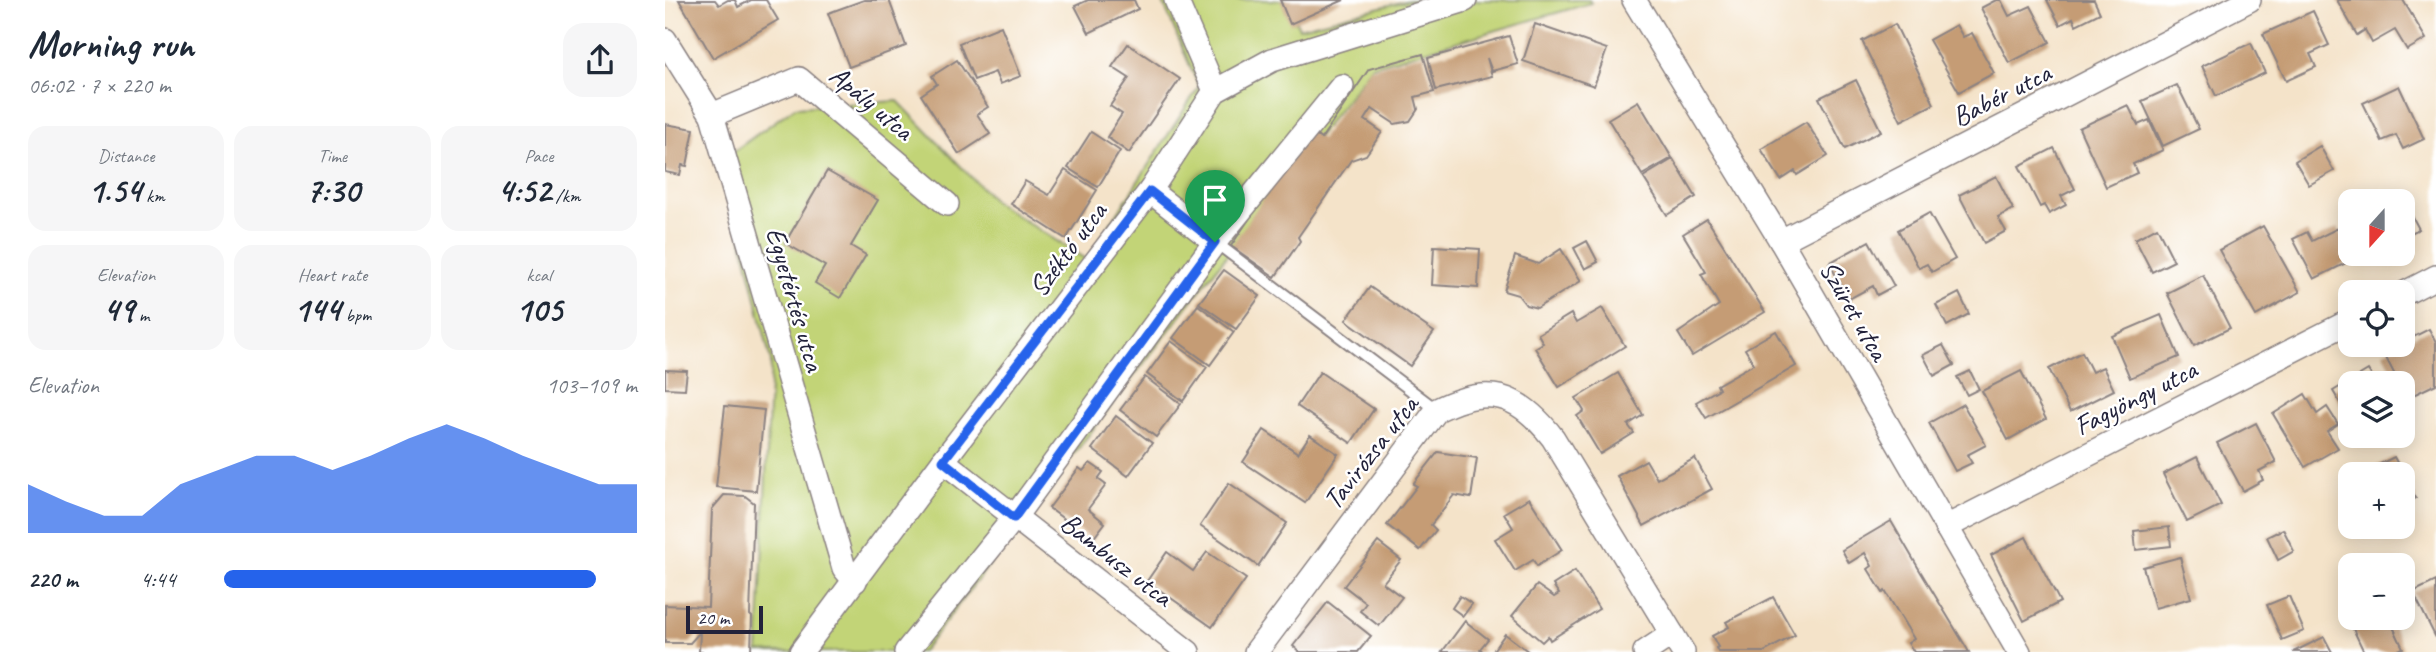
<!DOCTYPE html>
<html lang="en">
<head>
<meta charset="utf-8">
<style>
	:root { --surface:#fff; --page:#f6f6f7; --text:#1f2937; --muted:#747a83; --accent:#2563eb }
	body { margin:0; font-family:Caveat,sans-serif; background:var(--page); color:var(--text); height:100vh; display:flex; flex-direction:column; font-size:26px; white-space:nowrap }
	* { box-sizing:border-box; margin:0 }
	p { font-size:23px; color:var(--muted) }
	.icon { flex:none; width:38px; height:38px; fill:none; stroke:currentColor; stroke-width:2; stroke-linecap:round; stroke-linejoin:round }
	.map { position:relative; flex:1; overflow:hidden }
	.panel { display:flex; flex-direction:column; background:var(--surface); width:665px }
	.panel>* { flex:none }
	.needle { width:46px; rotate:201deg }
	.controls { position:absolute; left:1673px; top:189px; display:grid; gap:14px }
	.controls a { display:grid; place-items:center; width:77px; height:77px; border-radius:14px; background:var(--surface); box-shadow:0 4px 18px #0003; font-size:35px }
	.scale { position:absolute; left:21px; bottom:18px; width:77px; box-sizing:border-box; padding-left:7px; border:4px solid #22223b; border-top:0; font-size:19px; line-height:24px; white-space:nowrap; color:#22223b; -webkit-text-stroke:5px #fff; paint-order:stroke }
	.pin { position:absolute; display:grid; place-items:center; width:60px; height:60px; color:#fff; margin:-72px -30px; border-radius:50% 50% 50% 0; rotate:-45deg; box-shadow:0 0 7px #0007 }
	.pin .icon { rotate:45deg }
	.round { display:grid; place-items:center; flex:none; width:74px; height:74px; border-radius:21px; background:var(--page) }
	.head { display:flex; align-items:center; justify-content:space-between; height:119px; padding:0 28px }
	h1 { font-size:38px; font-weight:700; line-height:52px }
	.stats { display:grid; grid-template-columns:repeat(3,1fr); gap:10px; height:119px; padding:7px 28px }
	.stats div { display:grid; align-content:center; border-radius:18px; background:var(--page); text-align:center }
	.stats b { font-size:35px; font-weight:700 }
	.stats small { font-size:19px; font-weight:400 }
	.stats p { font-size:19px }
	.chart { height:196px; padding:14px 28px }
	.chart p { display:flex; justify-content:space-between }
	.chart svg { width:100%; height:126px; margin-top:7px; fill:var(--accent); opacity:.7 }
	ul { padding:0 28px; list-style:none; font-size:23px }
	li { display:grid; grid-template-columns:112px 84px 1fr; align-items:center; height:52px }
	li i { height:18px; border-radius:9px; background:var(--accent) }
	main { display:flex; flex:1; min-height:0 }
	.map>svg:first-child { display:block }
	.green { fill:#c2d477; stroke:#727b59; stroke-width:2 }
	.building { fill:#c59c74 }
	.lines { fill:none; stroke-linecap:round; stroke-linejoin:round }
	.service-casing { stroke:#8b8282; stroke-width:14 }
	.minor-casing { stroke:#8b8282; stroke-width:26 }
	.service { stroke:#fff; stroke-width:10 }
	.minor { stroke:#fff; stroke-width:23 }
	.route-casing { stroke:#fff; stroke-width:14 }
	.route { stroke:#2563eb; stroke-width:9 }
	.labels { text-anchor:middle; stroke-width:5; stroke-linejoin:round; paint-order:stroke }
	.street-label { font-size:28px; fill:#22223b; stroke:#fff }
</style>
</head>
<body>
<main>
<section class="panel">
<div class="head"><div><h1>Morning run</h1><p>06:02 · 7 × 220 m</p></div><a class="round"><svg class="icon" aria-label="share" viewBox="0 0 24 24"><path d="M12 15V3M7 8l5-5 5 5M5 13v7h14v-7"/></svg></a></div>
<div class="stats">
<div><p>Distance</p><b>1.54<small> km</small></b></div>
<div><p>Time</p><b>7:30</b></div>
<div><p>Pace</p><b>4:52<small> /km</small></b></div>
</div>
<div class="stats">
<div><p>Elevation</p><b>49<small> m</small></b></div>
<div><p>Heart rate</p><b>144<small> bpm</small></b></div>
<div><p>kcal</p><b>105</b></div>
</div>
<div class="chart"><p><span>Elevation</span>103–109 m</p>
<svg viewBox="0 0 160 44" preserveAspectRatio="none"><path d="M0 44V27L10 33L20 38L30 38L40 27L50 22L60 17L70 17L80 22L90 17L100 11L110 6L120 11L130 17L140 22L150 27L160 27V44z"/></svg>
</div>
<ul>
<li><b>220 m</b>4:44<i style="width:90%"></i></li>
</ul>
</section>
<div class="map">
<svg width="1771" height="652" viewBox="0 0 1771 652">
	<rect width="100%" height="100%" fill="#fff"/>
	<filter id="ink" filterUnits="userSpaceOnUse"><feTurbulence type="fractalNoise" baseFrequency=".0143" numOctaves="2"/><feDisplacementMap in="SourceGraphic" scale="14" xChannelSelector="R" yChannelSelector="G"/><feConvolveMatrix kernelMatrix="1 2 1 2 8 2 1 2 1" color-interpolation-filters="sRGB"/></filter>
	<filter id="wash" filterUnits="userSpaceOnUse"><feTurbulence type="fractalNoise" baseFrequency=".00686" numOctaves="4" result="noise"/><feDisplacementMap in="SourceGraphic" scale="28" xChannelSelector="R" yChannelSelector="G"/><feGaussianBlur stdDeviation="1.57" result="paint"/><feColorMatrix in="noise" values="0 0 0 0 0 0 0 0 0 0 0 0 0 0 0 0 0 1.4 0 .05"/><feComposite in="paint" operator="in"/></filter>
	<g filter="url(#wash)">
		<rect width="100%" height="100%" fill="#f4e3c9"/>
		<polygon class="green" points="497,0 621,0 634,28 744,0 924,0 926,3 707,66 257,652 93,652 106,362 58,159 130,107 233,101 330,202 422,260 534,87"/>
		<g id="blocks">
			<g class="building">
				<polygon points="14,0 50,0 54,5 63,0 70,0 73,7 86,0 101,0 113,20 48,58"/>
				<polygon points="199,0 224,0 241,46 184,67 163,13"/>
				<polygon points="423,0 469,0 473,9 424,33 410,6"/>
				<polygon points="615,0 679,0 625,24"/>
				<polygon points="1331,0 1336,0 1344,16 1366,6 1385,42 1344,63 1316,8"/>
				<polygon points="1382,0 1429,0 1435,13 1411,25 1408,18 1395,25"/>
				<polygon points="1672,0 1738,0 1761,39 1742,50 1730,30 1707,43 1700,30 1692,35"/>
				<polygon points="1648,11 1664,45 1645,54 1651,67 1621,81 1598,34"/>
				<polygon points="870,24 942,49 929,86 858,61"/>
				<polygon points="1230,24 1269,104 1236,121 1197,41"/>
				<polygon points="1291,25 1298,37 1307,33 1329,73 1294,92 1264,40"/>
				<polygon points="336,26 356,76 335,84 330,72 309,80 294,43"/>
				<polygon points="844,36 853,64 827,71 822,58 827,76 771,90 763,58"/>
				<polygon points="1586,43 1600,73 1551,96 1537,66"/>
				<polygon points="463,44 515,79 464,153 442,137 457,114 445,106 464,78 447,67"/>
				<polygon points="758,54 769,92 750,97 753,109 745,121 730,124 707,109 700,120 717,132 701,155 686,160 633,237 635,241 610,277 566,246 644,130 656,139 704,69"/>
				<polygon points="292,60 323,107 312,114 325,134 294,154 256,95 272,84 267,76"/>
				<polygon points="1191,80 1216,131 1180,149 1154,98"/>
				<polygon points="1512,85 1534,129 1498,146 1477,101"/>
				<polygon points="1734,86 1759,139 1738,149 1731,135 1717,141 1698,103"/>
				<polygon points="973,101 1007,158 977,175 943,119"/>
				<polygon points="1463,105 1473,125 1484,120 1498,150 1468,164 1472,173 1441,187 1414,128"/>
				<polygon points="1141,122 1163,156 1132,175 1130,171 1116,180 1096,149"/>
				<polygon points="0,124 29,129 22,166 17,165 15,175 0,172"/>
				<polygon points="426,132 455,151 433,187 403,168"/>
				<polygon points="1655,146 1669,171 1644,185 1630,161"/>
				<polygon points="1389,148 1410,189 1396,196 1401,205 1384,214 1379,205 1375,207 1354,166"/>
				<polygon points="1008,159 1031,197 1002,215 978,177"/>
				<polygon points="400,170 432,190 401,239 346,204 360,181 384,195"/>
				<polygon points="162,171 213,200 186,246 201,255 175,298 150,283 160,266 120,243"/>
				<polygon points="1331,176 1348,209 1333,217 1341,231 1319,243 1294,195"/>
				<polygon points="1737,197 1754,229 1738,237 1738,201 1729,201"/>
				<polygon points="1264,213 1290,259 1267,272 1262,264 1254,268 1233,230"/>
				<polygon points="1042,219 1100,312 1027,356 1013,333 1054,305 1036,274 1041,272 1018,234"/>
				<polygon points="1598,226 1635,292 1591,316 1554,250"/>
				<polygon points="1492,227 1509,261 1487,272 1470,239"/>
				<polygon points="1673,228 1689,259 1649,279 1628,239 1642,232 1647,241"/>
				<polygon points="922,241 933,262 920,269 909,248"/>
				<polygon points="1204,241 1229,286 1212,295 1208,286 1184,299 1164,263"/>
				<polygon points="769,246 815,249 813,288 767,285"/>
				<polygon points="896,249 916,281 872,308 861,305 853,295 839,291 850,256 873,264"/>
				<polygon points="559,270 595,296 571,329 534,303"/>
				<polygon points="1538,275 1565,328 1529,346 1502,293"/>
				<polygon points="705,287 769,332 745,366 681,320"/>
				<polygon points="1294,293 1304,314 1282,326 1271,305"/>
				<polygon points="533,305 569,332 545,365 508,338"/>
				<polygon points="937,308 960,346 894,387 870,348 878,343 873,334 906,314 911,323"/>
				<polygon points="1496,315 1514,357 1465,378 1447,336"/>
				<polygon points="1764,329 1771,342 1771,384 1742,398 1738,391 1738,383 1734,383 1718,352 1738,345 1738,342"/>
				<polygon points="1111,331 1131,366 1041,418 1031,402 1054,389 1052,385 1089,364 1080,349"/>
				<polygon points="506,341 542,367 518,401 482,374"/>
				<polygon points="1278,345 1289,365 1269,376 1258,355"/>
				<polygon points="1417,352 1427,372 1438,367 1449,390 1405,412 1384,369"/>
				<polygon points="0,370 22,371 20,389 0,388"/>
				<polygon points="1703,370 1711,383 1685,383 1685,420 1668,391"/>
				<polygon points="1305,371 1314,389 1302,395 1292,377"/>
				<polygon points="1356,371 1381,419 1343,440 1317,391"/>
				<polygon points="655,372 709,409 686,443 632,406"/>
				<polygon points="953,373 978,415 963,425 969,433 935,454 912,416 919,411 911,398"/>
				<polygon points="480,377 516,404 491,437 455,410"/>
				<polygon points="1640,394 1652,414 1662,407 1673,424 1662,431 1673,448 1640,467 1608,414"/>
				<polygon points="1298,404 1321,445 1302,455 1307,463 1290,471 1264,423"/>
				<polygon points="60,406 99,410 91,491 51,487"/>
				<polygon points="451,416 487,443 463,476 427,449"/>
				<polygon points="1591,423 1611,462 1594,471 1598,480 1578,491 1552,443"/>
				<polygon points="599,430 633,453 645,435 673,454 640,503 578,462"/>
				<polygon points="773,452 812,458 806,498 789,495 766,525 771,530 755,550 722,525 752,486 748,484"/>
				<polygon points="1532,457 1556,505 1522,522 1498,474"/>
				<polygon points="1729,457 1751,498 1738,505 1738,474 1713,474 1709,467"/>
				<polygon points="1030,458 1047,489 979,526 952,476 981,460 992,479"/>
				<polygon points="425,463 438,472 433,479 441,485 423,509 440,523 427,540 384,508 414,468 418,471"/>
				<polygon points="564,483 622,523 593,566 535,526"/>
				<polygon points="59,495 80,496 89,503 85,615 87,617 86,652 34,652 35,632 25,643 0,643 0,605 43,607 47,509"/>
				<polygon points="864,498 897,550 872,566 868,560 850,571 830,539 848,528 839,513"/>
				<polygon points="1226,521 1254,569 1304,652 1249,652 1243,643 1249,639 1220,591 1218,593 1203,569 1207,566 1200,553 1184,563 1177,550"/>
				<polygon points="1504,527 1506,546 1471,550 1469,531"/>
				<polygon points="1618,529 1629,551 1613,560 1602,537"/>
				<polygon points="1361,537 1395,602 1359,621 1326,555"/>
				<polygon points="713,542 736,560 718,583 737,597 714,626 695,611 701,603 679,586"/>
				<polygon points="502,552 528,571 542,552 581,579 547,627 482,581"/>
				<polygon points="1515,557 1526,598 1490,608 1478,567"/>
				<polygon points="910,571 934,609 885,640 883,636 877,642 847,616 872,585 889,597 894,594 888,585"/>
				<polygon points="1771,581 1771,638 1748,592"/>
				<polygon points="795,596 807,604 798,616 787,608"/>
				<polygon points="1624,596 1639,631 1617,640 1602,605"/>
				<polygon points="1108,597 1130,635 1099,652 1053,652 1051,648 1053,647 1047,636 1064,627 1061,622"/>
				<polygon points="663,602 706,636 693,652 635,652 628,646"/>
				<polygon points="1685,609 1685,618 1724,618 1738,648 1729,652 1699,652 1680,612"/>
				<polygon points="800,621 823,639 815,649 819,652 777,652"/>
				<polygon points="840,634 864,652 827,652"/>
				<polygon points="1659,637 1667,652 1628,652"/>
			</g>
		</g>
	</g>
	<g filter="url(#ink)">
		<use href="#blocks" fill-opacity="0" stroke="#8b8282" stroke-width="2"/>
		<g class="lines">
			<g class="service-casing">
				<polyline id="service" points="550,242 772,410"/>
			</g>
			<g class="minor-casing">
				<g id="minor">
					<polyline points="511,0 550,91"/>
					<polyline points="969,0 1116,241 1354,652"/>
					<polyline points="0,40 47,115 179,568 190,581"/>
					<polyline points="47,115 134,79 282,204"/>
					<polyline points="485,191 550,242"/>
					<polyline points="1116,241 1584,0"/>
					<polyline points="1738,294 1771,277"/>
					<polyline points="278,461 523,652"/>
					<polyline points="1281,527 1685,321"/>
					<polyline points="136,652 278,461 485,191 550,91 607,60 800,0"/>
					<polyline points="241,652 349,518 550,242 677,86"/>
					<path d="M591,652L772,410C823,384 853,393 888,438L1018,652"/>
					<polyline points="980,652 1007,634"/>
				</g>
			</g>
			<use href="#service" class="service"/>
			<use href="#minor" class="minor"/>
		</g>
	</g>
	<g class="lines" filter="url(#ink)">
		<g class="route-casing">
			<polygon id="route" points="485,191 550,242 349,518 278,461"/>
		</g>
		<use href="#route" class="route"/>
	</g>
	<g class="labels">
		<g class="street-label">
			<text transform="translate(1336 94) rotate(-27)" y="10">Babér utca</text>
			<text transform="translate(207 102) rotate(40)" y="10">Apály utca</text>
			<text transform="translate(402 249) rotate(-53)" y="10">Széktó utca</text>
			<text transform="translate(131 299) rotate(74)" y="10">Egyetértés utca</text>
			<text transform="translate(1190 310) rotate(60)" y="10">Szüret utca</text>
			<text transform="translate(1470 397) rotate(-27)" y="10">Fagyöngy utca</text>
			<text transform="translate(705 452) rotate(-52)" y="10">Tavirózsa utca</text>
			<text transform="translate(452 559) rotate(38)" y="10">Bambusz utca</text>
		</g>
	</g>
</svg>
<div class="controls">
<a><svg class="needle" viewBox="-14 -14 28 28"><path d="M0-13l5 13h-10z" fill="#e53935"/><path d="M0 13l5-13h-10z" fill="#747a83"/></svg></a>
<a><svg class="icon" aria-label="locate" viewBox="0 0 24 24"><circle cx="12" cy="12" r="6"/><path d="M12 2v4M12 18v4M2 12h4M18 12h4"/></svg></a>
<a><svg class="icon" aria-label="layers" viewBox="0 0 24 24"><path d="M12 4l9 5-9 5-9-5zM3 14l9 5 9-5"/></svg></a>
<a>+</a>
<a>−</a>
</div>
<div class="scale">20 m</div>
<div class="pin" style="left:550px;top:242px;background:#1e9e55"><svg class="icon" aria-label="arrive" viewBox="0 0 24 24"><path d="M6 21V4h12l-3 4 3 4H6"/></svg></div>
</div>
</main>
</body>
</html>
